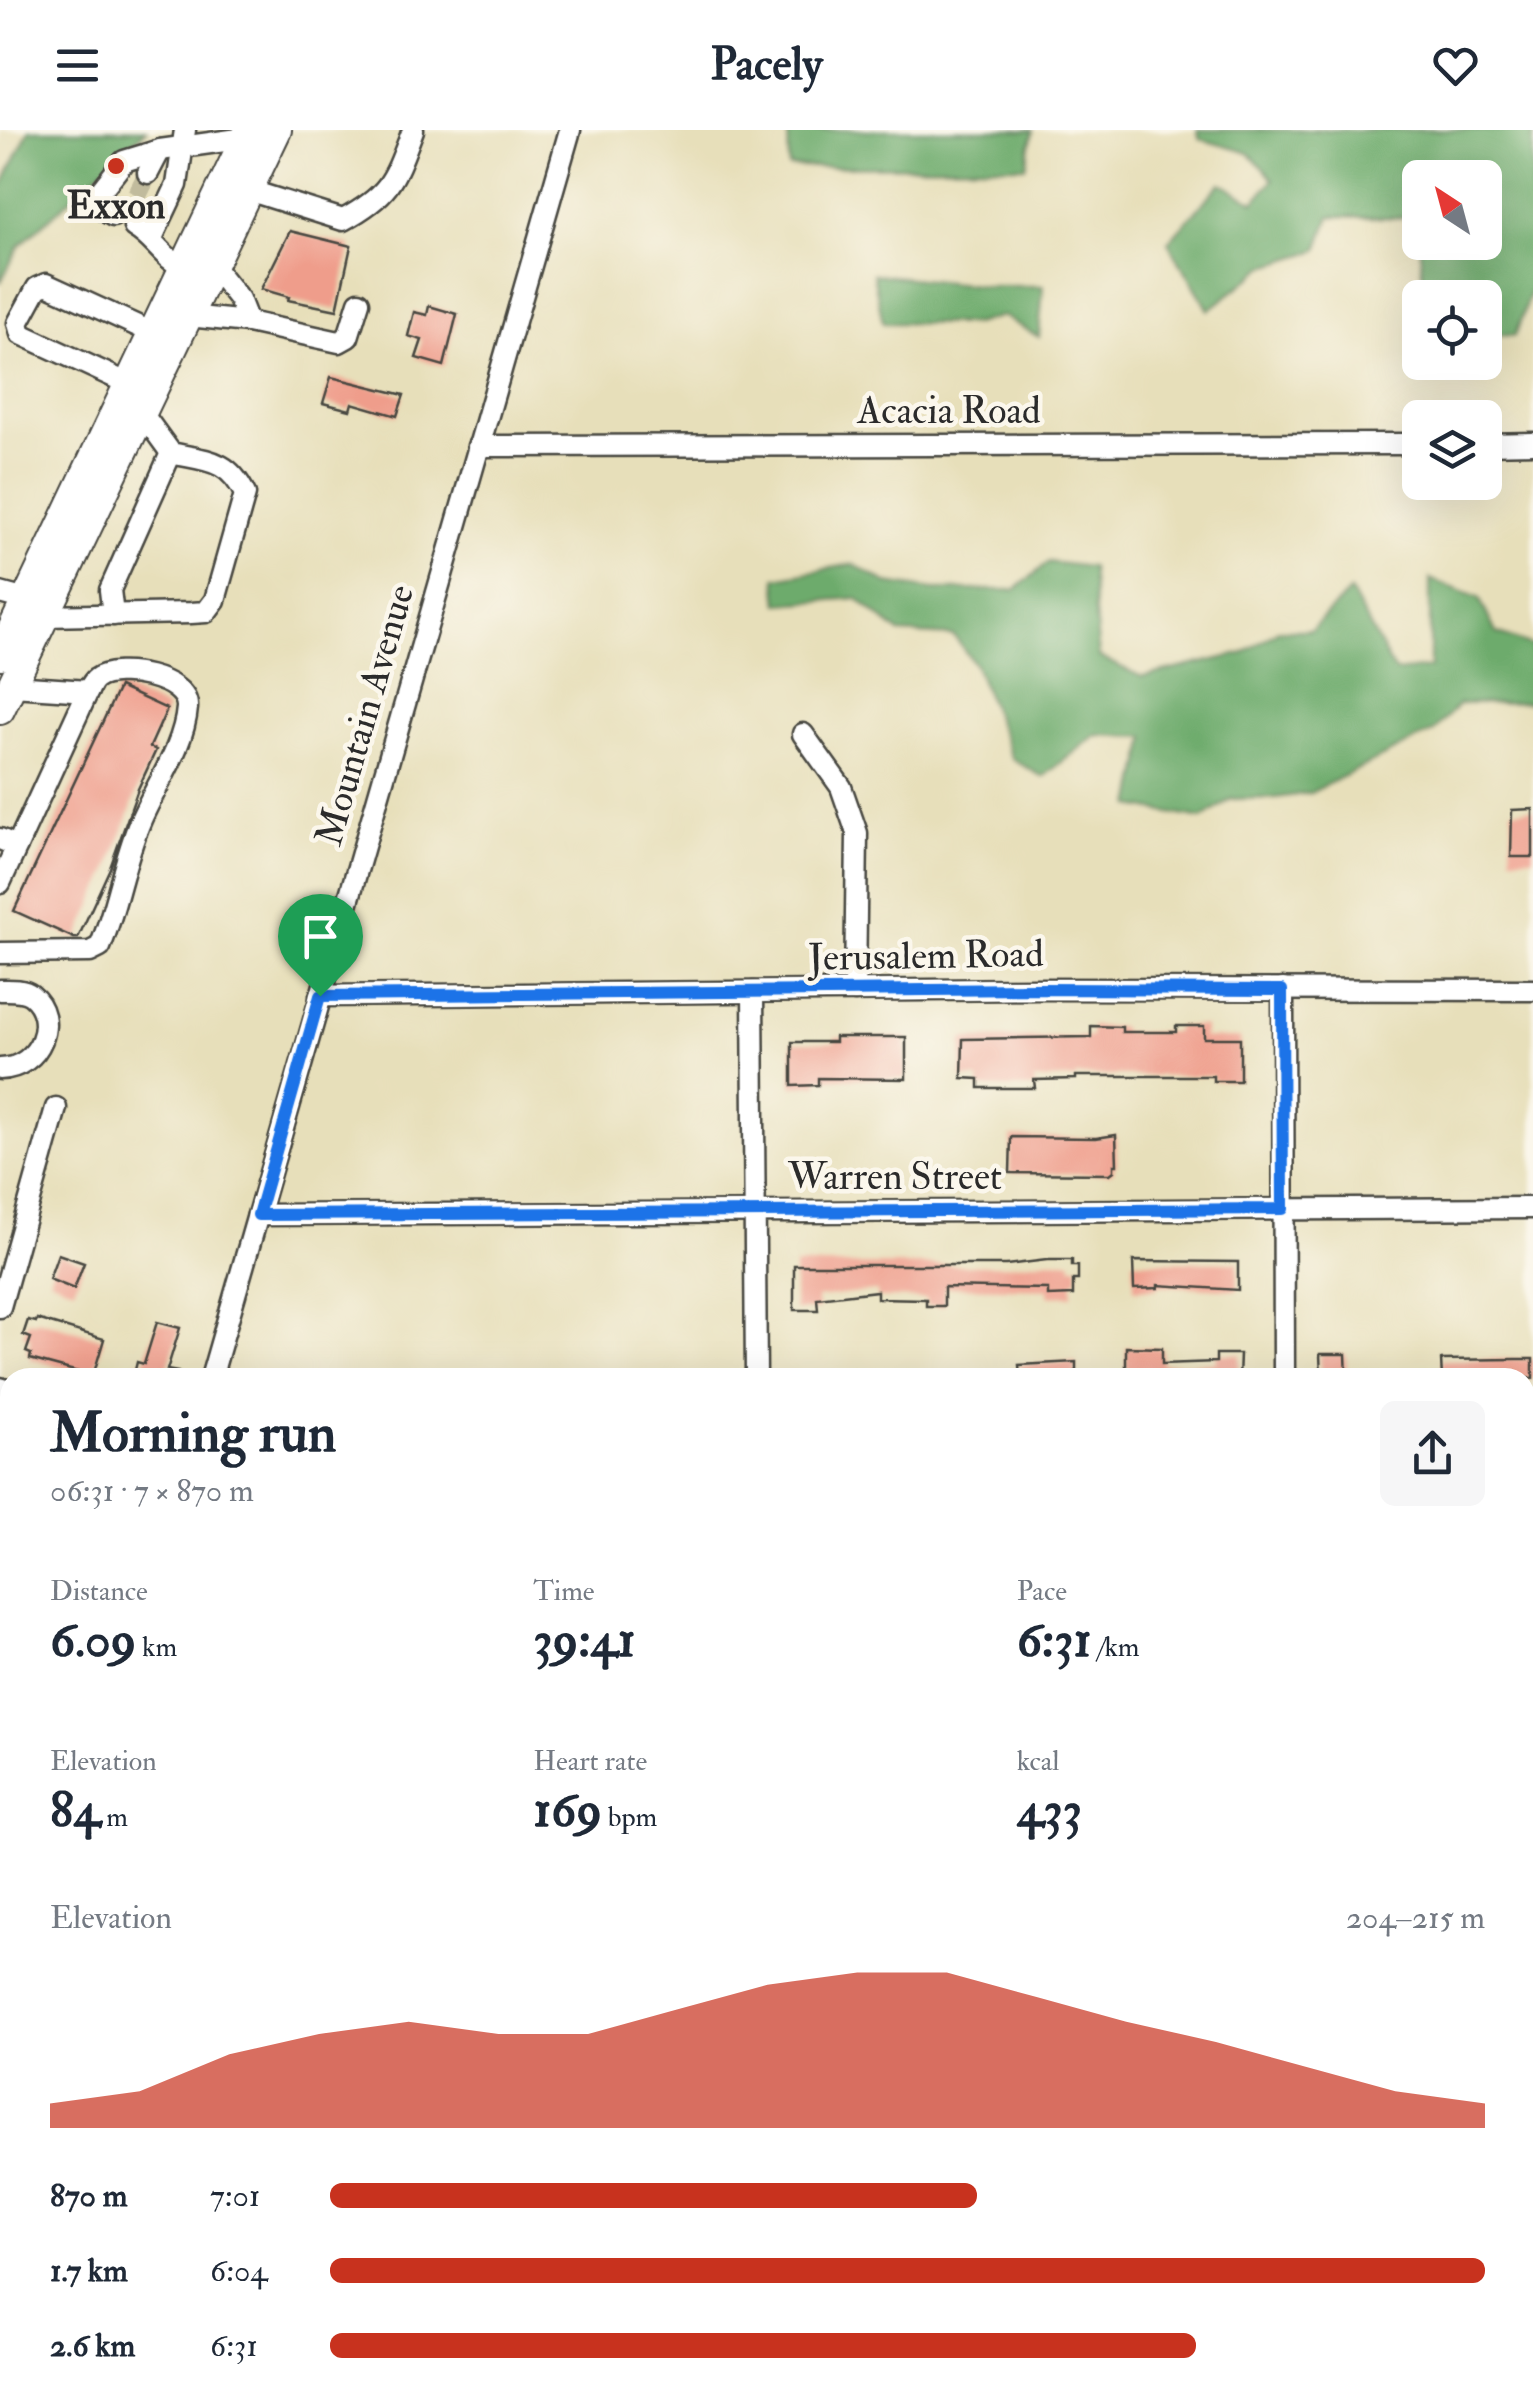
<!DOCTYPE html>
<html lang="en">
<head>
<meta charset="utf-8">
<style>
	:root { --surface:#fff; --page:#f6f6f7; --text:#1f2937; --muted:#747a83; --accent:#c8321e }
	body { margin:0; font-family:"IM FELL Double Pica",serif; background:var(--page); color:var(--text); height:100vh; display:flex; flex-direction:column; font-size:38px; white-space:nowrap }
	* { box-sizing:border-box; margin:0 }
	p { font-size:32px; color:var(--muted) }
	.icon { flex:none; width:55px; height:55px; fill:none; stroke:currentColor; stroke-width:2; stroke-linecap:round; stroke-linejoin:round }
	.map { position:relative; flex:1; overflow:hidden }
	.details { position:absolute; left:0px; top:1238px; width:1535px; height:1038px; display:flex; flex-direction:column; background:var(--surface); border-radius:30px 30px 0 0; box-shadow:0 10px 40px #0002 }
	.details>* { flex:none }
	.needle { width:65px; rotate:324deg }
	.tools { position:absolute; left:1402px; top:30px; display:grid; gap:20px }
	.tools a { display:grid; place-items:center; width:100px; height:100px; border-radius:15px; background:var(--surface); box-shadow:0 10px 40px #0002; font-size:50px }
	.pin { position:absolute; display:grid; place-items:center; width:85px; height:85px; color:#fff; margin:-102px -42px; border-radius:50% 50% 50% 0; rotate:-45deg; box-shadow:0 0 10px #0007 }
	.pin .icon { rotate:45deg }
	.round { display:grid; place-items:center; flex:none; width:105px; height:105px; border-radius:15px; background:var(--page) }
	.headline { display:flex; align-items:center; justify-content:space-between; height:170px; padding:0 50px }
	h1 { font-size:55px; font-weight:700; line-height:75px }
	.stats { display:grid; grid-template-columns:repeat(3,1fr); gap:15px; height:170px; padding:10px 50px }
	.stats div { display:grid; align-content:center }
	.stats b { font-size:50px; font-weight:700 }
	.stats small { font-size:28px; font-weight:400 }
	.stats p { font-size:28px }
	.chart { height:280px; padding:20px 50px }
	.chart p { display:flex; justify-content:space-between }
	.chart svg { width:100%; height:180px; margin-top:10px; fill:var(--accent); opacity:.7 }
	ul { padding:0 50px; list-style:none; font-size:32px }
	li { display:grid; grid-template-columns:160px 120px 1fr; align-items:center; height:75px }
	li i { height:25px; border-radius:12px; background:var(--accent) }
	header { display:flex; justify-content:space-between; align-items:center; height:130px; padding:0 50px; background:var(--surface); font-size:45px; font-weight:700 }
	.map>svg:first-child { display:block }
	.forest { fill:#6dab6c; stroke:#4c6b4c; stroke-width:2.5; fill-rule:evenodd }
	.building { fill:#ef9d8b }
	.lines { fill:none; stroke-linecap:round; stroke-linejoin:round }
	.minor-tunnel { stroke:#c1bb9d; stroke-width:20; stroke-dasharray:20 10; stroke-linecap:butt }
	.minor-casing { stroke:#474640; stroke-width:25 }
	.highway-casing { stroke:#474640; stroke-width:32 }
	.minor { stroke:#fff; stroke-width:20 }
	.highway { stroke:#fff; stroke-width:28 }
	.route-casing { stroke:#fff; stroke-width:20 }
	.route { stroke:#1a73e8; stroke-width:12 }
	.poi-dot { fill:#c8321e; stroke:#fbf7ec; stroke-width:4 }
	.labels { text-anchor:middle; stroke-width:9; stroke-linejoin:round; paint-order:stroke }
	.poi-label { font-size:38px; font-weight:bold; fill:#2b2b2b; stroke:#fbf7ec }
	.street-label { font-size:38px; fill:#2b2b2b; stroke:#fbf7ec }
</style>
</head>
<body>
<header><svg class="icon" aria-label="menu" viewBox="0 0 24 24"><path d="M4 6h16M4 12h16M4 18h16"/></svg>Pacely<svg class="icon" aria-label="heart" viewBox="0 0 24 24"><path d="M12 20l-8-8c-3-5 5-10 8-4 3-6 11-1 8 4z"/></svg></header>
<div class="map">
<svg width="1533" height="2274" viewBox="0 0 1533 2274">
	<rect width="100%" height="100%" fill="#fbf7ec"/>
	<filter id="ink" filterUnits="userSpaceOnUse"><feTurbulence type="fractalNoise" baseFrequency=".01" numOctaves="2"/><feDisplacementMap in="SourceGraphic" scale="20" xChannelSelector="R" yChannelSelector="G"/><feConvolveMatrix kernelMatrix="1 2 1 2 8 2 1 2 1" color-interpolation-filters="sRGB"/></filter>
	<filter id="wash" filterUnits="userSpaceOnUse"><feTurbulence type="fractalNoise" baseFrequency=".0048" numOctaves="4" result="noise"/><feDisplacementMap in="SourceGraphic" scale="40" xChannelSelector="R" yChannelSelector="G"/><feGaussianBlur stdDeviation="2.25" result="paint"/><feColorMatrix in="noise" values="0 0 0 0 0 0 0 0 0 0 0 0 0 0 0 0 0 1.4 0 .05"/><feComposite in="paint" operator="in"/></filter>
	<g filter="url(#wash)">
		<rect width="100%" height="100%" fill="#e7dfba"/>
		<g class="forest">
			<polygon points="29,0 146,0 20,115 0,153 0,60"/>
			<polygon points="788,0 1010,0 1033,1 1026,36 789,37"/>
			<path d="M1197,0H1533V154L1515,206L1485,204V168L1425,167L1416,88L1330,86L1318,120L1266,136L1209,180L1168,112L1221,53L1254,72L1273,49L1249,23L1200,9ZM1420,48H1485V112H1420Z"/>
			<polygon points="873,144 986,156 1043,156 1039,207 1002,186 974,194 883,193"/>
			<polygon points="1049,432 1091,437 1099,527 1142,547 1244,523 1278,500 1311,500 1350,461 1395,542 1430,538 1430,449 1479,468 1496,503 1533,516 1531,572 1459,574 1434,601 1310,663 1275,668 1231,669 1202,689 1132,676 1146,607 1096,605 1043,647 1012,629 975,535 954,506 899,503 857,468 779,474 776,448 853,434 887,453 934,460 1015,460"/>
			<polygon points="191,2265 353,2265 358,2274 186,2274"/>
		</g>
		<g id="blocks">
			<g class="building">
				<polygon points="290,101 351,116 337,180 288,170 289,167 261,159"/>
				<polygon points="429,176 457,184 444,236 416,228 422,210 408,206 414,182 427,185"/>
				<polygon points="331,247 404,265 397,286 352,273 350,280 323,273"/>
				<polygon points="119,557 167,579 150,617 156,620 138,659 110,738 78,808 74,808 14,781"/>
				<polygon points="1533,679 1533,727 1511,727 1512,680"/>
				<polygon points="1091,896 1122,897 1122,902 1176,902 1176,896 1204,896 1204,908 1240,908 1240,951 1213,951 1213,946 1076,946 1076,949 1034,950 1035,958 979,958 979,949 962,948 963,909 1091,907"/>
				<polygon points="835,907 906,907 906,949 818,948 818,955 792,956 792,912 835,912"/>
				<polygon points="1116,1005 1117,1035 1114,1035 1114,1041 1110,1044 1010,1043 1011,1007 1096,1008"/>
				<polygon points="58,1124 84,1133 74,1159 49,1149"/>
				<polygon points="1047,1130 1072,1130 1072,1136 1078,1136 1078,1150 1073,1150 1073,1165 1048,1166 1048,1159 944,1157 944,1176 926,1176 926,1169 877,1168 877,1161 817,1168 818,1180 794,1180 794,1135 1006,1135"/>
				<polygon points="1133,1131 1238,1132 1238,1160 1158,1155 1158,1158 1134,1159"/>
				<polygon points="37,1189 104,1209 93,1246 30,1229 31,1224 26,1222 31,1208 23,1205 28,1190 36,1192"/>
				<polygon points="157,1192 180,1198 167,1240 178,1242 177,1248 133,1248 137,1232 144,1234"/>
				<polygon points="1126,1217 1162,1218 1162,1234 1216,1232 1216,1224 1240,1224 1239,1248 1126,1248"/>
				<polygon points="1320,1224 1346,1224 1347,1248 1321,1248"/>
				<polygon points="1517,1229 1533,1229 1533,1248 1442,1248 1441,1230"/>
				<polygon points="1076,1232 1076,1248 1020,1248 1019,1235"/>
			</g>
		</g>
	</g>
	<g filter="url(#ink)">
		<use href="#blocks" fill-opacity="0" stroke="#474640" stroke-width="2.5"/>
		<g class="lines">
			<polyline class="minor-tunnel" points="124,92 148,43"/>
			<g class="minor-casing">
				<g id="minor">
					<polyline points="148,43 160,20"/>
					<path d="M248,60L343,90C391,64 394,50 413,0"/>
					<polyline points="113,86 91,73 124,31 160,20 246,8"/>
					<path d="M134,97C156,110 160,126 184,138"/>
					<polyline points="152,108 177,55 185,0"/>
					<polyline points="212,135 239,169 248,192"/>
					<polyline points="188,186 248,192 339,212 348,207 359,172"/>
					<polyline points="129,254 21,204 18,193 37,158 46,154 153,203"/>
					<polyline points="1485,314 1533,313"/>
					<polyline points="478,316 1420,314"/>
					<polyline points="0,463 26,470"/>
					<polyline points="113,485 110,460 171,323"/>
					<path d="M45,486L191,483L206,482L215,470L245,364C228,328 206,331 171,323L142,283"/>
					<polyline points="803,604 841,657 857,703 855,861"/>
					<polyline points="0,709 17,716 0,753"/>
					<polyline points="17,716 88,561"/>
					<path d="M0,823L90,822L100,817C117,777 123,732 140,692C155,656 184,617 187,578C189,547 116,534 96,549C93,551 90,557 88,561L12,556"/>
					<polyline points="1283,859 1284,1248"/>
					<path d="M0,860C10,860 23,859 31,865C60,888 41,938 0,939"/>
					<polyline points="753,862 756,1248"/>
					<polyline points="320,866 1038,859 1533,860"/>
					<polyline points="258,1085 1533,1078"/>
					<polyline points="0,1177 56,978"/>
					<polyline points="211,1248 570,0"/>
					<polyline points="0,1258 10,1261"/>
					<polyline points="1525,1308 1533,1308"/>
					<polyline points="0,1489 10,1492"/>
					<polyline points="1525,1529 1533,1527"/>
					<polyline points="0,1718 10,1721"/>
					<polyline points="1525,1763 1533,1763"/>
					<polyline points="0,1896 10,1899"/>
					<polyline points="0,1982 10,1947"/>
					<polyline points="1525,2015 1533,2004"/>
					<polyline points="0,2120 10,2120"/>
					<polyline points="1525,2245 1533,2244"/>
					<polyline points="512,2274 513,2265"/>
					<polyline points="737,2274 737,2265"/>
					<polyline points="1047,2274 1059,2265"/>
					<polyline points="1335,2274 1342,2265"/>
				</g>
			</g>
			<g class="highway-casing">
				<g id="highway">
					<polyline points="0,525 249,0"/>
					<polyline points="0,580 277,0"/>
				</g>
			</g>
			<use href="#minor" class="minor"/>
			<use href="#highway" class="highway"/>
		</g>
	</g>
	<g class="lines" filter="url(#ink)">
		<g class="route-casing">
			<polygon id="route" points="1038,859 1282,860 1283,1079 258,1085 320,866"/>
		</g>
		<use href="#route" class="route"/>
	</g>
	<circle class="poi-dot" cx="116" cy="36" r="10"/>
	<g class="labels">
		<g class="poi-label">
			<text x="116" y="88">Exxon</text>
		</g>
		<g class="street-label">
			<text x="949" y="293">Acacia Road</text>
			<text transform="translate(364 585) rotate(-74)" y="13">Mountain Avenue</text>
			<text transform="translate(926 825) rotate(-1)" y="13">Jerusalem Road</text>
			<text x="895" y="1059">Warren Street</text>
		</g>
	</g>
</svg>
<div class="tools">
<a><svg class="needle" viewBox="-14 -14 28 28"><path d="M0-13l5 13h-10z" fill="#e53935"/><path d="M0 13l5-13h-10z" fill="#747a83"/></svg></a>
<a><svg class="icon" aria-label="locate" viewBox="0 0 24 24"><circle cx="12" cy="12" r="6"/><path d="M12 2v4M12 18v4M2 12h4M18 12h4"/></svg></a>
<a><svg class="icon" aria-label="layers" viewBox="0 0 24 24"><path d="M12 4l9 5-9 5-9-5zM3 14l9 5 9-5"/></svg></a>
</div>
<div class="pin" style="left:320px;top:866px;background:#1e9e55"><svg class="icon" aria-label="arrive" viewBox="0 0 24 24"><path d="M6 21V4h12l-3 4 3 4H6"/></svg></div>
<section class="details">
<div class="headline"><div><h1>Morning run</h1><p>06:31 · 7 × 870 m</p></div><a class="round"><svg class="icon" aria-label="share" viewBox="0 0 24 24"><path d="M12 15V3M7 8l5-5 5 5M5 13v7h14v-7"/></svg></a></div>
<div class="stats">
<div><p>Distance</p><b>6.09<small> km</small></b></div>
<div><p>Time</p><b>39:41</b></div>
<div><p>Pace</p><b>6:31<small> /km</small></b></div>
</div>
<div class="stats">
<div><p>Elevation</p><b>84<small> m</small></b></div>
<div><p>Heart rate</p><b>169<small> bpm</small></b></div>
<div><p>kcal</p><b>433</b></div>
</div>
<div class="chart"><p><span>Elevation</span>204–215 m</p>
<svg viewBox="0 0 160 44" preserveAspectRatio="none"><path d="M0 44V38L10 35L20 26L30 21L40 18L50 21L60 21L70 15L80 9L90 6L100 6L110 12L120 18L130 23L140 29L150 35L160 38V44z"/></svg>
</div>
<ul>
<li><b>870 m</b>7:01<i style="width:56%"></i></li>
<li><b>1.7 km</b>6:04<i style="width:100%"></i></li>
<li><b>2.6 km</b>6:31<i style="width:75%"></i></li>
</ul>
</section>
</div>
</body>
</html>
